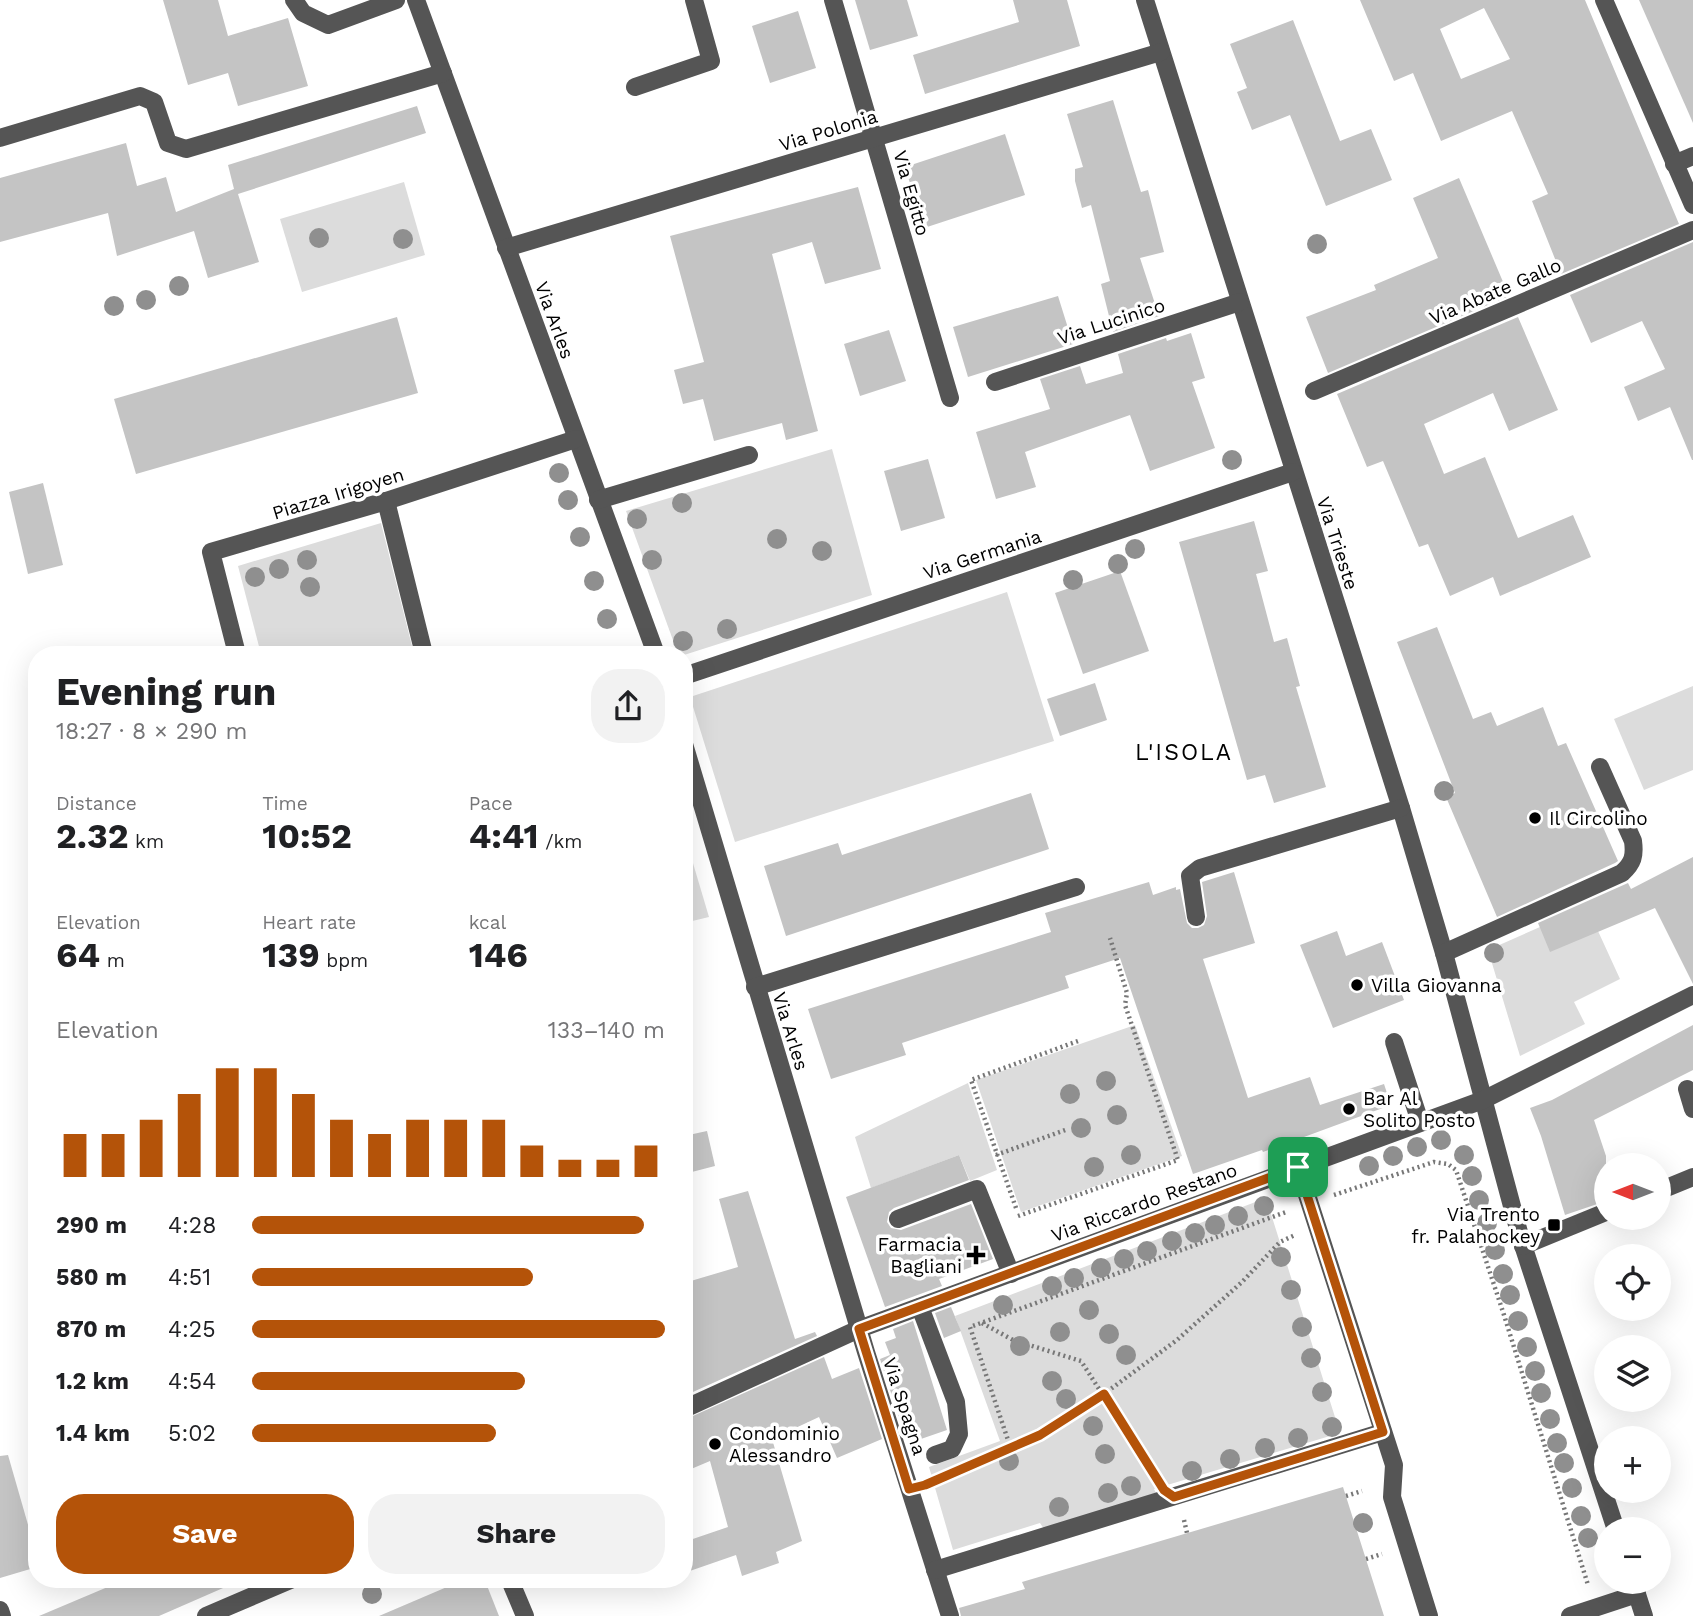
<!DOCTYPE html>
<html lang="en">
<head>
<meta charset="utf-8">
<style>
	:root { --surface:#fff; --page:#f2f2f2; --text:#202124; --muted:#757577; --accent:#b45309 }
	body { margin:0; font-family:"Work Sans",sans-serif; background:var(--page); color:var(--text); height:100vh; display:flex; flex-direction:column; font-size:26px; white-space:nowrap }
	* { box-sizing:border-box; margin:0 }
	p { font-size:23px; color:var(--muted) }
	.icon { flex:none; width:38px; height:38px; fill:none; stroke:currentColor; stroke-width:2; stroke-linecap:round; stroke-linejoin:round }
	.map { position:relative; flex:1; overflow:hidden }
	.drawer { position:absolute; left:28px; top:646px; width:665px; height:942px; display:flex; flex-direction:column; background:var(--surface); border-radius:28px; box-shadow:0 7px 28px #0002 }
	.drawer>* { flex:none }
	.needle { width:46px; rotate:270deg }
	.controls { position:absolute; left:1594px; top:1153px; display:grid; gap:14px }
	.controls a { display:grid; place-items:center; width:77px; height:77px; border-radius:50%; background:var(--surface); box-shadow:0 7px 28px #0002; font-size:35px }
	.pin { position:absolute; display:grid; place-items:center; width:60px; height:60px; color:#fff; margin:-30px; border-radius:14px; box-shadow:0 4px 10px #0006 }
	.round { display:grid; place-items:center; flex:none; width:74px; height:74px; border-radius:28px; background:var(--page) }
	.head { display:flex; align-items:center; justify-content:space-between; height:119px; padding:0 28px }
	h1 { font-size:38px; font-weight:700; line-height:52px }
	.figures { display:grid; grid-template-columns:repeat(3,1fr); gap:10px; height:119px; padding:7px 28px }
	.figures div { display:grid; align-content:center }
	.figures b { font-size:35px; font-weight:700 }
	.figures small { font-size:19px; font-weight:400 }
	.figures p { font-size:19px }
	.chart { height:196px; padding:14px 28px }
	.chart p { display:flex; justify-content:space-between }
	.chart svg { width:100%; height:126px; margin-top:7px; stroke:var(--accent); stroke-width:6 }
	.cta { display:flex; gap:14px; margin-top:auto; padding:14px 28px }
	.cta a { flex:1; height:80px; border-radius:28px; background:var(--accent); color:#fff; font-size:28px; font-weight:700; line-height:80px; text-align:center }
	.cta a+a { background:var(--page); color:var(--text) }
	ul { padding:0 28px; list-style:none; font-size:23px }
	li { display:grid; grid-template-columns:112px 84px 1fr; align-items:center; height:52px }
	li i { height:18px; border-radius:9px; background:var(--accent) }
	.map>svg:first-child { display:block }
	.green { fill:#dcdcdc }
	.building { fill:#c4c4c4; fill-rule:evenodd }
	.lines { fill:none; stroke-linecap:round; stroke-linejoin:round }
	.path { stroke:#777; stroke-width:4.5; stroke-dasharray:2 3.5; stroke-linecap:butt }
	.minor { stroke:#555; stroke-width:18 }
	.tree { fill:#8f8f8f }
	.route-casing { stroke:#fff; stroke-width:14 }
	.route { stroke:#b45309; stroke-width:9 }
	.poi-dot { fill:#000; stroke:#fff; stroke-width:2.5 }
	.labels { text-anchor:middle; stroke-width:7; stroke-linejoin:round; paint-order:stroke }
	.street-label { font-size:19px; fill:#000; stroke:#fff }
	.poi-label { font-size:19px; fill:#000; stroke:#fff; text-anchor:start }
	.quarter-label { font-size:23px; letter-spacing:2px; fill:#000; stroke:#fff }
</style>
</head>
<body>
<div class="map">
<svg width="1693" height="1616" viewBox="0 0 1693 1616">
	<rect width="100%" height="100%" fill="#fff"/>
	<g class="green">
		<polygon points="404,182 425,255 302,292 280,219"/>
		<polygon points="832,449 872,595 684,655 678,654 626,511"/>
		<polygon points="381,523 414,654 261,654 238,566"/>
		<polygon points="1007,592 1054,741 735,842 690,697"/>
		<polygon points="1693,686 1693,770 1644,790 1614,719"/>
		<polygon points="684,833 709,917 684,923"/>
		<polygon points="1540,927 1598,931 1620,979 1574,1002 1585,1024 1520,1056 1488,950"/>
		<polygon points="1135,1025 1182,1156 1021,1212 976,1080"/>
		<polygon points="968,1083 997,1170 970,1181 959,1155 871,1188 855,1137"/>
		<polygon points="1266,1198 1340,1433 1154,1489 1156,1493 1044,1529 1040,1523 953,1550 929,1467 1000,1441 955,1316"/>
	</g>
	<g class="building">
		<polygon points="163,0 218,0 228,36 288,18 308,86 238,106 228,73 188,85"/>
		<polygon points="855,0 907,0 918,36 870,50"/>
		<polygon points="1013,0 1067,0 1080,46 925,94 913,55 1019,22"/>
		<path d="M1360,0H1585L1679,224L1561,274L1532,201L1548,194L1512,111L1441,141L1413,73L1394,81ZM1484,8L1510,59L1461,79L1440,29Z"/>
		<polygon points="1639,0 1693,0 1693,123"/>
		<polygon points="798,11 816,68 770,83 752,26"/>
		<polygon points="1293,20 1340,141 1371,129 1392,180 1326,206 1290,115 1252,130 1237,92 1247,88 1230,44"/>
		<polygon points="1113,100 1141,192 1148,190 1164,252 1140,258 1159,316 1113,332 1101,284 1110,281 1091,205 1082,208 1075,181 1075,169 1083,167 1067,114"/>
		<polygon points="417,106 426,133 238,194 259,262 208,278 194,231 117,256 108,213 0,242 0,178 126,143 137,186 166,177 176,212 234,189 228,165"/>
		<polygon points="1005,134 1025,195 924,228 908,177 908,166"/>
		<polygon points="1459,178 1509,296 1328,373 1306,317 1376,290 1374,285 1438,258 1413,198"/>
		<polygon points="858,187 881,269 825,284 812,242 772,254 818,431 786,440 782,423 714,441 703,399 683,404 674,370 704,362 670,236"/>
		<polygon points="1693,242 1693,460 1692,460 1670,407 1638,421 1624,387 1665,369 1642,321 1591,343 1570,295"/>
		<polygon points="1058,296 1073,344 968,377 953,327"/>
		<polygon points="397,317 418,393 136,474 114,399"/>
		<polygon points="1518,317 1558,410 1509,431 1493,393 1424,424 1444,474 1485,457 1518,538 1573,515 1591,557 1500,596 1493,577 1450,596 1428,544 1419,547 1383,461 1367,467 1337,394"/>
		<polygon points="889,330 906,381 860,396 844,344"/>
		<polygon points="1191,333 1205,378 1192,382 1215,448 1150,471 1130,415 1025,452 1036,487 996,499 976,432 1050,409 1040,379 1080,366 1086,384 1123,373 1118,354 1166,338 1167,341"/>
		<polygon points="928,459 945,518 901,531 884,471"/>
		<polygon points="43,483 63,565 28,574 9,492"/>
		<polygon points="1254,521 1268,571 1256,574 1274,642 1287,638 1300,686 1296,687 1326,787 1274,803 1265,775 1247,780 1179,542"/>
		<polygon points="1120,571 1149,651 1083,674 1055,593"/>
		<polygon points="1437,627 1473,719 1491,712 1497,726 1543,707 1558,746 1566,743 1618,861 1615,863 1497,917 1446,797 1455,793 1397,642"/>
		<polygon points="1095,683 1107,720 1060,736 1047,699"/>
		<polygon points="1031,793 1049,849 786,936 764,866 838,843 842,855"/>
		<polygon points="1693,857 1693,984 1655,908 1550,952 1538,923 1628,883 1631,889"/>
		<polygon points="1234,872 1255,943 1203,959 1248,1098 1310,1077 1320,1105 1384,1084 1391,1105 1263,1152 1262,1150 1193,1174 1120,958 1065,976 1069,988 902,1043 906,1055 831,1079 808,1009 1051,932 1045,913 1149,882 1153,895 1176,887 1176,890 1180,889 1187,923 1192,928 1198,928 1204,925 1207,916 1202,882"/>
		<polygon points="1337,931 1346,956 1382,942 1404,1000 1333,1028 1300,945"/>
		<polygon points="1693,1025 1693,1070 1594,1120 1606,1156 1606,1201 1565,1215 1541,1136 1530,1108 1552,1100"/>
		<polygon points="707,1131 715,1166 684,1174 684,1136"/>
		<polygon points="959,1155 969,1180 894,1208 889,1212 887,1222 891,1228 901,1230 971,1204 993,1259 939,1279 942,1286 885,1307 846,1197"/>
		<polygon points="748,1191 795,1339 815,1332 817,1336 684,1396 684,1283 738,1267 719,1199"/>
		<polygon points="951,1307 961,1331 944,1338 935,1313"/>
		<polygon points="913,1321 947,1430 918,1440 914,1426 903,1430 880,1359 890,1355 885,1342 896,1338 893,1329"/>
		<polygon points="824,1357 832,1379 859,1368 882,1439 837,1458 819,1417 772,1439 802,1541 776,1552 779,1563 742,1576 736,1555 684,1573 684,1542 728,1527 710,1461 684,1472 684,1420"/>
		<polygon points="8,1455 37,1556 37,1567 0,1578 0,1456"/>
		<polygon points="1343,1487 1384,1616 961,1616 959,1608 1025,1589 1022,1582"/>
		<polygon points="129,1578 246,1578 159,1616 39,1616"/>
		<polygon points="468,1578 484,1578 499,1616 379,1616"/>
	</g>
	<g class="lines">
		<g class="path">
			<polyline points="996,1155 1068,1129"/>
			<polyline points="1334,1195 1434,1162 1448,1164 1456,1170 1504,1315 1588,1585"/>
			<polyline points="1016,1208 971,1080 1078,1041"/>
			<polyline points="1018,1216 1178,1160 1125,1005 1127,993 1110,938"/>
			<polyline points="982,1323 1013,1340 1081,1361 1155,1476"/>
			<polyline points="1011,1449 970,1327 1286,1212"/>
			<polyline points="972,1465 1040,1435 1104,1394 1177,1340 1242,1282 1280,1242 1295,1235"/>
			<polyline points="1346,1496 1362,1491"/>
			<polyline points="1184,1520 1187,1533"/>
			<polyline points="1366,1559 1382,1554"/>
		</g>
		<g class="minor">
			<polyline points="294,0 303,13 328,25 396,0"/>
			<polyline points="416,0 656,654"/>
			<polyline points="833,0 950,398"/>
			<polyline points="1145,0 1401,808 1444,953 1520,1236 1616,1530"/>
			<polyline points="1604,0 1693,205"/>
			<polyline points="635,87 711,61 694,0"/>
			<polyline points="0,138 140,96 154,102 168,143 186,149 443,73"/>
			<polyline points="1674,164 1693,156"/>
			<polyline points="506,248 1161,52"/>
			<polyline points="995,382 1240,302"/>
			<polyline points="1314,391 1693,230"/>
			<polyline points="598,500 749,455"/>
			<polyline points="386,501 424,654"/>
			<polyline points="237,654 211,552 386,501 576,439"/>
			<polyline points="684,676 1293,472"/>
			<polyline points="684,744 866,1352 950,1616"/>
			<polyline points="1196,917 1190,876 1200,868 1401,808"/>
			<path d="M1444,953L1622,873C1633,863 1635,856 1633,841L1600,767"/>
			<polyline points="755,987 1076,887"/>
			<polyline points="1394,1042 1420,1122"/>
			<polyline points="1687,1089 1693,1109"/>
			<polyline points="1298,1167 1394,1465 1392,1497 1429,1616"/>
			<polyline points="1659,1191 1693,1177"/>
			<polyline points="898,1219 977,1189 1011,1274"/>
			<polyline points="1523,1246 1606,1212"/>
			<polyline points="920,1307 956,1402 959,1434 952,1449 935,1455"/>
			<polyline points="684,1409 859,1329 1483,1100 1693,995"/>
			<polyline points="935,1570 1383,1432"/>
			<polyline points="509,1578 525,1616"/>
			<polyline points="1633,1582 1644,1616"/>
			<polyline points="0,1610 2,1616"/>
			<polyline points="206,1616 295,1578"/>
			<polyline points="1570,1616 1637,1594"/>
		</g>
	</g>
	<g class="tree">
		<circle cx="319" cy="238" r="10"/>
		<circle cx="403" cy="239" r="10"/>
		<circle cx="1317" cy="244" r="10"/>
		<circle cx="179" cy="286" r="10"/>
		<circle cx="146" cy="300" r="10"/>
		<circle cx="114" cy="306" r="10"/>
		<circle cx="1232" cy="460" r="10"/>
		<circle cx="559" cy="473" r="10"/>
		<circle cx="568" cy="500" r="10"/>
		<circle cx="682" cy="503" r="10"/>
		<circle cx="637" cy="519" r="10"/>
		<circle cx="580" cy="537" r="10"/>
		<circle cx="777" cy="539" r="10"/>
		<circle cx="1135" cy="549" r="10"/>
		<circle cx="822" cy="551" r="10"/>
		<circle cx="307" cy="560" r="10"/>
		<circle cx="652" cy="560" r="10"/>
		<circle cx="1118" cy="564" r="10"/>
		<circle cx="279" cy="569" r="10"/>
		<circle cx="255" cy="577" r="10"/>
		<circle cx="1073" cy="580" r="10"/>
		<circle cx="594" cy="581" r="10"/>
		<circle cx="310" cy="587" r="10"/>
		<circle cx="607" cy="619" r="10"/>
		<circle cx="727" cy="629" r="10"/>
		<circle cx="683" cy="641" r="10"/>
		<circle cx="1444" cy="791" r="10"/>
		<circle cx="1494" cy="953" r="10"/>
		<circle cx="1106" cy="1081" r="10"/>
		<circle cx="1070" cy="1094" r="10"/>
		<circle cx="1117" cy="1115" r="10"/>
		<circle cx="1081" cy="1128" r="10"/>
		<circle cx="1441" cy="1140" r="10"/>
		<circle cx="1417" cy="1147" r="10"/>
		<circle cx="1131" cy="1155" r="10"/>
		<circle cx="1464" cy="1155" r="10"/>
		<circle cx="1393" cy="1156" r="10"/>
		<circle cx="1369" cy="1166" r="10"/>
		<circle cx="1094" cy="1167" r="10"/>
		<circle cx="1472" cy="1176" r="10"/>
		<circle cx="1479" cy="1200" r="10"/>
		<circle cx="1264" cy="1206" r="10"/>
		<circle cx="1238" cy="1216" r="10"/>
		<circle cx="1487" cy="1223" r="10"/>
		<circle cx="1215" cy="1225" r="10"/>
		<circle cx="1195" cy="1233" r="10"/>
		<circle cx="1172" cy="1241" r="10"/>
		<circle cx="1495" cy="1250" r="10"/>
		<circle cx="1147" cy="1251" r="10"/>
		<circle cx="1281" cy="1257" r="10"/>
		<circle cx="1124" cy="1259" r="10"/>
		<circle cx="1101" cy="1268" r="10"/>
		<circle cx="1503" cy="1274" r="10"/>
		<circle cx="1074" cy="1278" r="10"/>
		<circle cx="1052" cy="1286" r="10"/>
		<circle cx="1291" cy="1290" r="10"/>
		<circle cx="1510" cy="1295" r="10"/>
		<circle cx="1003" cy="1305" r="10"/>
		<circle cx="1089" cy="1310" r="10"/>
		<circle cx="1518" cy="1321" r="10"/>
		<circle cx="1302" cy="1327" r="10"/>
		<circle cx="1060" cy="1332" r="10"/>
		<circle cx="1109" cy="1334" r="10"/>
		<circle cx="1020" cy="1346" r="10"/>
		<circle cx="1527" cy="1347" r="10"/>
		<circle cx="1126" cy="1355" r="10"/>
		<circle cx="1311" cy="1358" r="10"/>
		<circle cx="1535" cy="1371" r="10"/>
		<circle cx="1052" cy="1381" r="10"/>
		<circle cx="1322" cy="1392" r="10"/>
		<circle cx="1541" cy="1393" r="10"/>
		<circle cx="1066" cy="1399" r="10"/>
		<circle cx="1550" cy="1419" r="10"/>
		<circle cx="1093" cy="1426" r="10"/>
		<circle cx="1332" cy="1427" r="10"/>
		<circle cx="1298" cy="1438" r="10"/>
		<circle cx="1557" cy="1443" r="10"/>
		<circle cx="1265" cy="1448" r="10"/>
		<circle cx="1105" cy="1454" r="10"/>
		<circle cx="1230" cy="1459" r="10"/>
		<circle cx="1009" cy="1461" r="10"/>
		<circle cx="1564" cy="1463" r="10"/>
		<circle cx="1192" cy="1471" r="10"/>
		<circle cx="1131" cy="1486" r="10"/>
		<circle cx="1572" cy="1488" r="10"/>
		<circle cx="1108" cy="1493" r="10"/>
		<circle cx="1059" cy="1507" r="10"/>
		<circle cx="1581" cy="1516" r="10"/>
		<circle cx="1363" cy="1523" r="10"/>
		<circle cx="1588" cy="1538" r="10"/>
		<circle cx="372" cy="1594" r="10"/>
	</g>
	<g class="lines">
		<g class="route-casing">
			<polygon id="route" points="1298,1167 1383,1432 1174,1497 1164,1490 1104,1394 1040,1435 925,1485 909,1489 859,1329"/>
		</g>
		<use href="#route" class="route"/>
	</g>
	<g class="poi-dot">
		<circle cx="1535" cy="818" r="7"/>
		<circle cx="1357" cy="985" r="7"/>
		<circle cx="1349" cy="1109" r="7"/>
		<rect x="1547" y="1218" width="14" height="14" rx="3.5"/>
		<path d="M972.5 1244.5h7v7h7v7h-7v7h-7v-7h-7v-7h7z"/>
		<circle cx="715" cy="1444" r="7"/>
	</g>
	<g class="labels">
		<g class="street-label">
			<text transform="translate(828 130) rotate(-17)" y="7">Via Polonia</text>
			<text transform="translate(912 193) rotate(74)" y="7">Via Egitto</text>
			<text transform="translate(1495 291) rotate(-23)" y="7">Via Abate Gallo</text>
			<text transform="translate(555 320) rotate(70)" y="7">Via Arles</text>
			<text transform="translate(1111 321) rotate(-18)" y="7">Via Lucinico</text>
			<text transform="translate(338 493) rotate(-17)" y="7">Piazza Irigoyen</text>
			<text transform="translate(1338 543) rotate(72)" y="7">Via Trieste</text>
			<text transform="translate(982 554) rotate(-18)" y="7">Via Germania</text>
			<text transform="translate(791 1031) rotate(73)" y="7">Via Arles</text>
			<text transform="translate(1144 1202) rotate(-20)" y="7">Via Riccardo Restano</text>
			<text transform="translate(905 1406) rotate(72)" y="7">Via Spagna</text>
		</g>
		<g class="poi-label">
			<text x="1549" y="825">Il Circolino</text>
			<text x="1371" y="992">Villa Giovanna</text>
			<text x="1363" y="1105">Bar Al<tspan x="1363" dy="22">Solito Posto</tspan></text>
			<text x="1540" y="1221" text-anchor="end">Via Trento<tspan x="1540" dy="22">fr. Palahockey</tspan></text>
			<text x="962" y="1251" text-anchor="end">Farmacia<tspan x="962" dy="22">Bagliani</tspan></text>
			<text x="729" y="1440">Condominio<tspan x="729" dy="22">Alessandro</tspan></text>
		</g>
		<g class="quarter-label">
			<text x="1184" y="760">L'ISOLA</text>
		</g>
	</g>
</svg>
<div class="controls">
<a><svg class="needle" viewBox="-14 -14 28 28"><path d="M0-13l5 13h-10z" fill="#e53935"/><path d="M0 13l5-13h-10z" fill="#757577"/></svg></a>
<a><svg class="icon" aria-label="locate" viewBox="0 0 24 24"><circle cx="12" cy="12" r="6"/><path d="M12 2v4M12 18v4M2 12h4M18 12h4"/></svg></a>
<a><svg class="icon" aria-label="layers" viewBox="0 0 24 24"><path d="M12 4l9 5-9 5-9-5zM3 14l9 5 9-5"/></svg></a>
<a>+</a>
<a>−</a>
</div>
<div class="pin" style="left:1298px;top:1167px;background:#1e9e55"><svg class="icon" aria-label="arrive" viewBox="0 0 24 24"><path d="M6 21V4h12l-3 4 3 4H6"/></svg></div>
<section class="drawer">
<div class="head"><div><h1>Evening run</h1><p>18:27 · 8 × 290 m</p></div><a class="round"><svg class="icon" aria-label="share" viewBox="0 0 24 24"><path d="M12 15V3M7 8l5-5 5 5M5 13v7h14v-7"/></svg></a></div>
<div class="figures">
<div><p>Distance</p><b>2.32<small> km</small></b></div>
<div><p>Time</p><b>10:52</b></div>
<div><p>Pace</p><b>4:41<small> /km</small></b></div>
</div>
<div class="figures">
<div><p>Elevation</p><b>64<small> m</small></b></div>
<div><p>Heart rate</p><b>139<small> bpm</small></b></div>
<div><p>kcal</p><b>146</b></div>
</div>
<div class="chart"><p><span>Elevation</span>133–140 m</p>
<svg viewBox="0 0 160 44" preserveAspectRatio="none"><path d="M5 44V29M15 44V29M25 44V24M35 44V15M45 44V6M55 44V6M65 44V15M75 44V24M85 44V29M95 44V24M105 44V24M115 44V24M125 44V33M135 44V38M145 44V38M155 44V33"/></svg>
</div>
<ul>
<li><b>290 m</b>4:28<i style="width:95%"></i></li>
<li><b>580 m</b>4:51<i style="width:68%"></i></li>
<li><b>870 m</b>4:25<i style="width:100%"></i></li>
<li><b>1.2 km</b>4:54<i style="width:66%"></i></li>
<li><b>1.4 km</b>5:02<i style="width:59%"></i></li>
</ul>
<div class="cta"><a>Save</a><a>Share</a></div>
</section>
</div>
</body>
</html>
